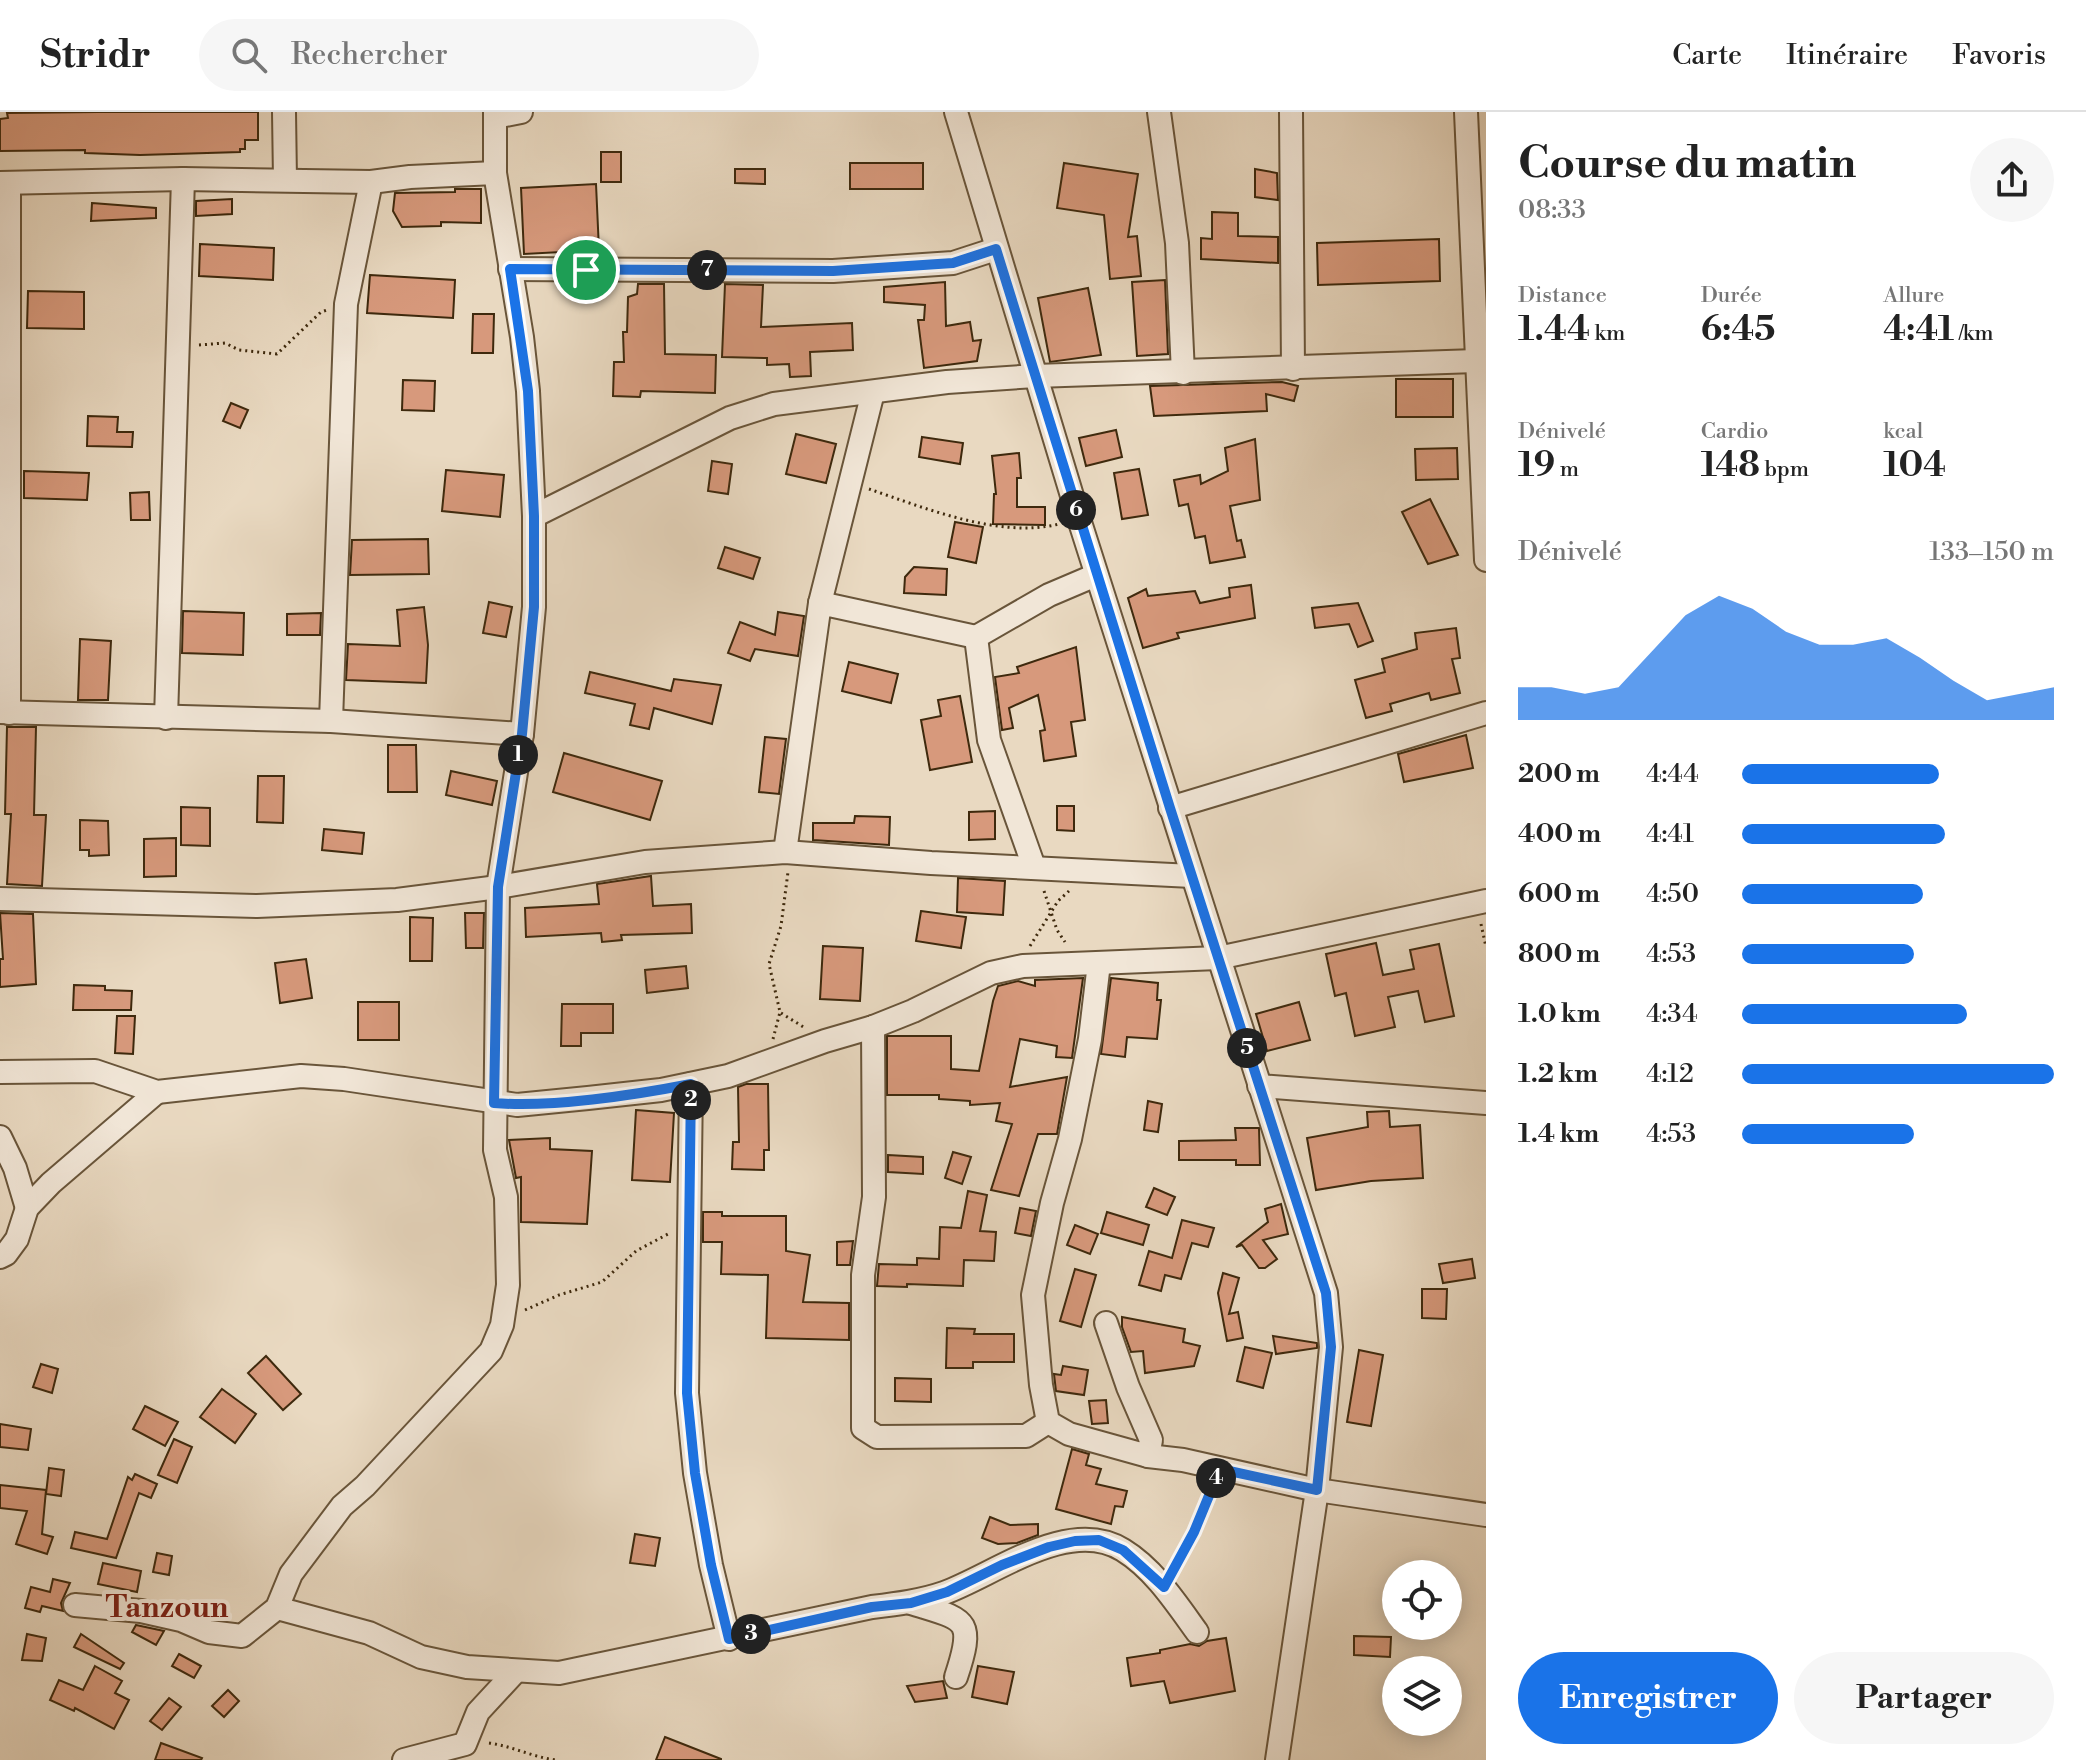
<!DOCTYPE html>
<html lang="fr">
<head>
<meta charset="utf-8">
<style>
	:root { --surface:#fff; --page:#f6f6f6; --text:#222; --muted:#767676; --line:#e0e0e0; --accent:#1a73e8 }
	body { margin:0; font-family:"Libre Bodoni",serif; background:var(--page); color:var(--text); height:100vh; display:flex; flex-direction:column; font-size:30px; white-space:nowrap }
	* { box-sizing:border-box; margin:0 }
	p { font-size:26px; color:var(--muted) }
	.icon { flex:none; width:44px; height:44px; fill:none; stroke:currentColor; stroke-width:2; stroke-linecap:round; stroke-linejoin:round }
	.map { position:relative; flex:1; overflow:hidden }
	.panel { display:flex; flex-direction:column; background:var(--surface); width:600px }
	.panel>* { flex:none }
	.buttons { position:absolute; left:1382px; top:1448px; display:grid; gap:16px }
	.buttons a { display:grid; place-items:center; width:80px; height:80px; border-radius:50%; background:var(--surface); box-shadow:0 4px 20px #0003; font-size:40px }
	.pin { position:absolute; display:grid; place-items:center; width:68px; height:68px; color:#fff; margin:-34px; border:4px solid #fff; border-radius:50%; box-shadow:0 2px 8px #0007 }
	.km { position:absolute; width:40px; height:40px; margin:-20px; border-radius:50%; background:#222; color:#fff; font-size:22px; line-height:40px; text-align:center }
	.round { display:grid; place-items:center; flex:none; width:84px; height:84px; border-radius:42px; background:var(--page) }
	.head { display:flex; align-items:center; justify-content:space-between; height:136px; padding:0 32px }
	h1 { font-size:44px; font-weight:700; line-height:60px }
	.figures { display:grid; grid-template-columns:repeat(3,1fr); gap:12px; height:136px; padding:8px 32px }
	.figures div { display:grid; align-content:center }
	.figures b { font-size:34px; font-weight:700 }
	.figures small { font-size:22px; font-weight:400 }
	.figures p { font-size:22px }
	.chart { height:224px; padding:16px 32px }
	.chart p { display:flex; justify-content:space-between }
	.chart svg { width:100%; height:144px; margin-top:8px; fill:var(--accent); opacity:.7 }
	.action { display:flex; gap:16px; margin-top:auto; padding:16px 32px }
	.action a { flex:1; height:92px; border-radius:48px; background:var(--accent); color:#fff; font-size:32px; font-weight:700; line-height:92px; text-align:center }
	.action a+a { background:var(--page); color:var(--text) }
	ul { padding:0 32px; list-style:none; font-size:26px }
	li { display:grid; grid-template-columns:128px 96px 1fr; align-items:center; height:60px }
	li i { height:20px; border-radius:10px; background:var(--accent) }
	header { display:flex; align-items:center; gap:48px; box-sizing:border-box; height:112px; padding:0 40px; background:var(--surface); border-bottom:2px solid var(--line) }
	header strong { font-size:38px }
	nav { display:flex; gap:44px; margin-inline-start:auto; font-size:28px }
	.search { width:560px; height:72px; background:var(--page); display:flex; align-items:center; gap:20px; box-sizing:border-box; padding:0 28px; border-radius:44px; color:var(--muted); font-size:30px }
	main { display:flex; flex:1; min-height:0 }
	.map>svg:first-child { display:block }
	.building { fill:#d7997c; stroke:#3e290d; stroke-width:2 }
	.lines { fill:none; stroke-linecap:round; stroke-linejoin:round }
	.minor-casing { stroke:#69553a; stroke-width:26 }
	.path { stroke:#3e290d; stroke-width:3; stroke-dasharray:2 4; stroke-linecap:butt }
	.minor { stroke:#f1e6d7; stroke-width:22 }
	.route-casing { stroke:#fff; stroke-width:16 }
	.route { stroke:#1a73e8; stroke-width:10 }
	.labels { text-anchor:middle; stroke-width:8; stroke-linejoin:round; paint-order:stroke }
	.quarter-label { font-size:30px; font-weight:bold; fill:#7a1f14; stroke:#f1e6d7 }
</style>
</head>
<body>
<header>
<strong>Stridr</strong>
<div class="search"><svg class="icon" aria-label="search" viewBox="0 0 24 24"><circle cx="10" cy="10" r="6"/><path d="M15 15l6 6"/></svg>Rechercher</div>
<nav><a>Carte</a><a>Itinéraire</a><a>Favoris</a></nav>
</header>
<main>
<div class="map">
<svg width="1486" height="1648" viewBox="0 0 1486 1648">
	<rect width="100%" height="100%" fill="#e9d9c1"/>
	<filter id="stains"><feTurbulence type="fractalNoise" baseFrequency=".0025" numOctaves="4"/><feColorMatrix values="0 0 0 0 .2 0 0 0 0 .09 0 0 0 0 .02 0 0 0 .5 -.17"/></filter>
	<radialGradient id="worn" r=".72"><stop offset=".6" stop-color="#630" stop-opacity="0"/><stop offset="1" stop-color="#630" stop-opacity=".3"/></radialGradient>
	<g class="building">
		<polygon points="98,0 258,0 258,28 245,28 245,37 240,37 240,40 140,43 85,41 85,38 0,39 0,7 8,6 7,1"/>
		<rect x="601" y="40" width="20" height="30"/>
		<rect x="850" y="51" width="73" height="26"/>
		<polygon points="1064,51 1138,62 1128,125 1137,124 1141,164 1110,167 1104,103 1057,96"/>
		<polygon points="735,57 765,57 765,72 735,71"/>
		<polygon points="1255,57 1277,61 1278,88 1255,85"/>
		<polygon points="596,72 599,138 524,142 521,76"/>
		<polygon points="455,77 481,77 481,111 441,110 441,114 402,115 393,99 395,81 455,80"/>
		<polygon points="232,87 232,102 196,104 196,89"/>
		<polygon points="92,91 156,96 156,106 91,109"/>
		<polygon points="1212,100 1238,101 1238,124 1278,125 1278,151 1201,147 1201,126 1212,127"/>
		<polygon points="1439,127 1440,169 1318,173 1317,131"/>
		<polygon points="200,132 274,136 273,168 199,164"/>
		<polygon points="370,163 455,168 453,206 367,201"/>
		<polygon points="1165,168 1168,242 1137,244 1132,170"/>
		<polygon points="945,170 946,214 970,210 973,229 981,228 977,249 924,256 918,208 924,208 925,193 884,190 884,175"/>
		<polygon points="638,172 664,172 665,242 716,243 715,281 641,279 640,285 613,284 614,250 624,250 623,220 627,220 628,185 637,182"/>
		<polygon points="725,172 763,173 761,215 852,211 853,238 810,240 811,264 790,265 789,252 767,253 767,246 722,245"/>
		<polygon points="1088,176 1101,243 1050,250 1038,186"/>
		<polygon points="28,179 84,180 84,217 27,216"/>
		<polygon points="473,202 494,202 493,241 472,241"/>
		<rect x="1396" y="267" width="57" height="38"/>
		<polygon points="403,268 435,269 434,299 402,298"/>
		<polygon points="1282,270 1298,274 1294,289 1266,282 1267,299 1154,304 1150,274"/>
		<polygon points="231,291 248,298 240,316 223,309"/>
		<polygon points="88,304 118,305 117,320 133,320 132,335 87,334"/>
		<polygon points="1116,318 1122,345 1086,354 1079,326"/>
		<polygon points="796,322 836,332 826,371 786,362"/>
		<polygon points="922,325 963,331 960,352 919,345"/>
		<polygon points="1255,327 1260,388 1230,394 1237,429 1241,428 1245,445 1210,451 1205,424 1195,426 1188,392 1179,394 1174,368 1200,363 1201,372 1228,359 1225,336"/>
		<polygon points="1457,336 1458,367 1416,368 1415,337"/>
		<polygon points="1019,341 1021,366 1017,366 1017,395 1045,395 1045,413 993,412 994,382 996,382 992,344"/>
		<polygon points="712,349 732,352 728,382 708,379"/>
		<polygon points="1139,357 1148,403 1122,407 1114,361"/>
		<polygon points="446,358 504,363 500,405 442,399"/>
		<polygon points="24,359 89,361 87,388 24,386"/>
		<polygon points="149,380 150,408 131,408 130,381"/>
		<polygon points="1430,387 1458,443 1428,452 1402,400"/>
		<polygon points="955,410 983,415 976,451 948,445"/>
		<polygon points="428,427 429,462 350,463 352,428"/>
		<polygon points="725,435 760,446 753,467 718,456"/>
		<polygon points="914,455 947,457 946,483 904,481 905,465"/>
		<polygon points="1251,473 1255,506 1177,521 1179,526 1143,536 1128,486 1146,477 1148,484 1195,479 1200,491 1230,485 1229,476"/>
		<polygon points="489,490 512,495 506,525 483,521"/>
		<polygon points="1358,491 1373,529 1358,535 1349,512 1315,516 1312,496"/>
		<polygon points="424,495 428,533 426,571 346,568 348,532 400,534 397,498"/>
		<polygon points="183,499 244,501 243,543 182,541"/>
		<polygon points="778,500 804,504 798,544 755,537 750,549 728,541 740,510 775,523"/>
		<polygon points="321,501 320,523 287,523 287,502"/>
		<polygon points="1456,516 1460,546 1452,547 1460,581 1431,588 1429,581 1390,592 1392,599 1366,606 1355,568 1385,560 1382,547 1417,537 1415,521"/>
		<polygon points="80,527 111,529 108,588 78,588"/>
		<polygon points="1076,535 1085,608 1071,610 1076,644 1044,649 1040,619 1045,618 1038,583 1009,596 1013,616 1002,618 995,565 1019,561 1017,555"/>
		<polygon points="849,550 898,562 891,591 842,579"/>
		<polygon points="590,560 671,579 674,567 721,573 712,612 654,596 649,617 630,613 635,592 585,581"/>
		<polygon points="960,584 972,650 930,658 921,608 941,604 938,588"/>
		<polygon points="7,615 36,615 34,703 46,703 42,774 7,772 11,702 5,702"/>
		<polygon points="1466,623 1473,656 1404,670 1398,642"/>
		<polygon points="765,625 786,627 779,682 759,680"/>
		<polygon points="388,633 416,633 417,680 388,680"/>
		<polygon points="564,641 662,669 650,708 553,680"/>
		<polygon points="451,659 497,669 492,693 446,683"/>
		<polygon points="258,664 284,664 283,711 257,710"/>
		<polygon points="1057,694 1074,694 1074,719 1057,718"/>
		<polygon points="181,695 210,696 210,734 181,733"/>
		<polygon points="995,699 995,727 969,728 969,700"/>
		<polygon points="855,704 890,705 889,733 813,728 813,711 854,711"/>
		<polygon points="80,708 108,709 109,743 89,744 89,738 80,738"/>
		<polygon points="324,717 364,721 362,742 322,738"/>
		<polygon points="176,726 176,764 144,765 144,727"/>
		<polygon points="651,764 653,794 691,792 692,821 621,823 622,828 602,830 601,821 526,825 525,796 599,792 597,772"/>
		<polygon points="958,766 1005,769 1003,803 957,800"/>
		<polygon points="921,799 966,805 961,836 916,829"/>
		<polygon points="0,801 33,802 36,872 0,875 0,847 3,847"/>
		<polygon points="465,801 484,801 483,836 466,836"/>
		<polygon points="410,805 433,806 432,849 410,849"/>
		<polygon points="1376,831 1383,863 1414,857 1410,838 1439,832 1454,904 1425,910 1418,879 1388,885 1395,915 1355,924 1346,881 1335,884 1326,842"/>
		<polygon points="823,834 863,836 860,889 820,887"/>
		<polygon points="306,847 312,886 280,891 275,851"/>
		<polygon points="686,854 688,876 647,881 645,858"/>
		<polygon points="1083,866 1072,946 1056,945 1057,934 1020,927 1010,975 1067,965 1057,1022 1038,1022 1019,1084 991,1078 1012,1012 996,1009 1000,991 970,993 970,989 939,987 939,983 887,983 887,924 951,924 951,957 979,959 993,889 998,874 1018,869 1035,874 1035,868"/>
		<polygon points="1111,866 1158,871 1157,888 1161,888 1157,927 1127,925 1125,945 1101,942"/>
		<polygon points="74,873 105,874 105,878 132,879 131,898 73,898"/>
		<rect x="358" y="890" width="41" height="38"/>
		<polygon points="1299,890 1310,928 1267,939 1256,902"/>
		<polygon points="562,892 613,892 613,921 581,921 581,934 561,934"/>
		<polygon points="117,904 135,904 133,942 115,941"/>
		<polygon points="746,972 768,972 769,1038 764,1038 764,1058 732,1057 733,1030 739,1030 738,975"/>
		<polygon points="1148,989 1162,992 1158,1020 1144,1018"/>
		<polygon points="636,998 674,1001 670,1070 632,1068"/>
		<polygon points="1389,999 1390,1015 1420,1013 1423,1066 1371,1069 1316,1078 1307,1026 1368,1015 1367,1000"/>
		<polygon points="1235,1016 1259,1016 1260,1053 1236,1053 1236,1048 1179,1048 1179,1029 1236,1028"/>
		<polygon points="550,1026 550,1037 592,1039 587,1112 521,1110 521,1065 516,1066 509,1028"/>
		<polygon points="953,1040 971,1045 962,1072 945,1066"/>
		<polygon points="888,1043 923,1045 923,1062 888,1060"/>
		<polygon points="1154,1076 1175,1085 1167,1103 1146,1095"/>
		<polygon points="968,1079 987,1083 980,1119 996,1120 994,1149 964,1148 963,1174 907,1172 907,1175 877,1174 879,1152 917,1153 917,1146 939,1147 940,1115 961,1116"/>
		<polygon points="1281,1092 1288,1122 1263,1128 1277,1147 1265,1156 1259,1156 1242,1133 1236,1135 1268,1110 1265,1097"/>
		<polygon points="1020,1096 1036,1099 1031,1124 1015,1121"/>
		<polygon points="703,1100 722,1100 722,1104 786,1104 786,1139 810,1143 803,1190 849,1191 849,1228 766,1226 768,1163 721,1162 722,1130 703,1130"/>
		<polygon points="1107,1100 1149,1113 1143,1133 1101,1121"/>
		<polygon points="1182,1108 1214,1116 1208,1135 1192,1131 1181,1167 1165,1163 1161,1179 1139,1173 1149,1139 1172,1146"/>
		<polygon points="1075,1113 1098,1122 1090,1142 1067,1133"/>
		<polygon points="853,1129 850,1153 837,1153 837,1130"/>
		<polygon points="1472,1147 1475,1166 1443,1171 1439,1152"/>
		<polygon points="1075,1157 1096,1163 1081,1215 1060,1209"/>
		<polygon points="1223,1161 1239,1166 1229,1202 1238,1200 1243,1226 1227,1229 1218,1181"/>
		<polygon points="1422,1177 1447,1177 1446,1207 1422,1206"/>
		<polygon points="1122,1205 1185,1217 1183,1230 1200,1234 1194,1254 1145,1261 1143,1239 1131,1240 1122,1215"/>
		<polygon points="947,1216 975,1217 974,1222 1014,1222 1014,1250 973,1250 973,1256 946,1256"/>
		<polygon points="1273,1224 1317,1231 1317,1236 1276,1242"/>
		<polygon points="1245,1235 1272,1241 1263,1276 1237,1269"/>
		<polygon points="1359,1238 1383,1243 1371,1314 1347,1310"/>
		<polygon points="266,1244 301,1282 283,1298 248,1261"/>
		<polygon points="41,1252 58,1257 52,1281 33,1275"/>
		<polygon points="1063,1254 1088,1258 1084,1283 1056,1279 1054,1262 1061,1263"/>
		<polygon points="895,1266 931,1267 931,1290 895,1289"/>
		<polygon points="222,1277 256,1302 235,1331 200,1305"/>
		<polygon points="1106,1288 1108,1311 1092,1312 1089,1289"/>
		<polygon points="145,1294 178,1310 165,1334 133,1317"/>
		<polygon points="0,1312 31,1317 28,1338 0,1335"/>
		<polygon points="174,1327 192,1335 177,1371 158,1363"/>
		<polygon points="1072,1337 1089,1342 1086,1353 1101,1357 1096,1372 1127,1379 1123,1395 1115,1394 1111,1412 1056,1397"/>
		<polygon points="49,1356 64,1358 61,1384 46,1382"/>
		<polygon points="135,1362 157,1372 151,1386 139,1381 116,1446 71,1436 75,1420 107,1427 128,1365 132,1368"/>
		<polygon points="0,1373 46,1378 42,1422 53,1425 47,1442 16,1432 27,1399 0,1396"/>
		<polygon points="990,1405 1010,1413 1038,1412 1038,1423 1017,1431 998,1432 982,1426"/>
		<polygon points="635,1422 660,1426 655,1454 630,1451"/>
		<polygon points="157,1441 172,1444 169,1463 153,1460"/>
		<polygon points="103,1451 141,1459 137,1480 98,1472"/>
		<polygon points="53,1467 70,1471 61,1491 63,1499 42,1494 40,1500 25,1496 31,1475 50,1480"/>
		<polygon points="136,1513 164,1519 156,1533 132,1520"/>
		<polygon points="27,1522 46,1526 42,1549 22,1548"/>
		<polygon points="81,1522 124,1551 120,1557 74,1535"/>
		<polygon points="1354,1524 1391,1525 1390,1545 1354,1543"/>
		<polygon points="1226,1526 1235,1579 1170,1591 1164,1569 1131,1574 1127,1546 1160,1541 1160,1538 1190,1532 1199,1534 1207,1529"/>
		<polygon points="179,1542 201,1554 194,1566 172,1554"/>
		<polygon points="95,1554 122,1569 115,1581 129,1588 114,1617 75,1596 74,1599 50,1588 59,1568 83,1578"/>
		<polygon points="978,1554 1014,1560 1007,1592 972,1585"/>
		<polygon points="943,1569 947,1586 915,1590 907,1574"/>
		<polygon points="228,1578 239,1589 224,1605 212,1594"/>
		<polygon points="169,1586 181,1595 162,1618 150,1609"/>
		<polygon points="665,1625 721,1647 721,1648 656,1648"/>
		<polygon points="161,1631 202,1646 201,1648 155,1648"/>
	</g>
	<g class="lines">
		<g class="minor-casing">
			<g id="minor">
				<polyline points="284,0 285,68"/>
				<polyline points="956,0 1079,407 1326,1181 1331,1235 1317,1378 1277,1648"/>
				<polyline points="1159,0 1177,131 1183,261"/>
				<polyline points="1291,0 1293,257"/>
				<polyline points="1466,0 1486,448"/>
				<polyline points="495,5 521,0"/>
				<polyline points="0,71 183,67 371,70 410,65 495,61"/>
				<polyline points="9,72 9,601"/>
				<polyline points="510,157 833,159 953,151 996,137"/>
				<polyline points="534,404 730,306 774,292 947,270 1035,264 1476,249"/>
				<polyline points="820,491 873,280"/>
				<polyline points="0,600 331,609 522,622 534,495 534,404 528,279 522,225 495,61 495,0"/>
				<polyline points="166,606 183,67"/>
				<polyline points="331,609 346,192 371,70"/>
				<polyline points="1170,696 1486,601"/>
				<polyline points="785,740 820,491 976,525"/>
				<polyline points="1034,755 989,628 976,525 1049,483 1096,463"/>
				<polyline points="0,787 257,794 397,788 498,775 645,750 785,740 931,751 1192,764"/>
				<polyline points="1099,851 1090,927 1070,1027 1052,1091 1033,1183 1041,1273 1048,1310 1069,1322 1148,1344 1183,1348 1317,1378 1486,1403"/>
				<polyline points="873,915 874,1085 863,1163 863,1316 877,1325 1026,1324 1048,1310"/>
				<polyline points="0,960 95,959 157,980 301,964 344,967 517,993 588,986 661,978 728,964 825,929 873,915 913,899 991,861 1023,854 1218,846 1486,789"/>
				<polyline points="691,972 687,1281 695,1361 711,1453 729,1527"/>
				<polyline points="1259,974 1486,991"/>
				<polyline points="0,1025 15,1056 27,1096"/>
				<polyline points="0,1145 6,1142 17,1127 27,1096 51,1071 157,980"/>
				<polyline points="1106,1211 1128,1275 1151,1328 1148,1344"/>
				<path d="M911,1491C965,1508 976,1505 956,1565"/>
				<polyline points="75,1493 141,1499 181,1508 209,1520 242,1524 277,1496 291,1462 342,1394 365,1374 491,1239 502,1213 508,1173 506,1085 495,1038 498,775 522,622"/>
				<path d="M277,1496L369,1521L421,1545L467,1555L559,1561L872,1495C897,1492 921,1489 944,1481C994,1463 1069,1404 1123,1438C1154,1457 1176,1491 1197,1520"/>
				<polyline points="404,1648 465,1632 478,1600 515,1560"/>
			</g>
		</g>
		<g class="path">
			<polyline points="199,233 225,231 239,238 277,242 321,200 327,198"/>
			<path d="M869,377C925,396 1000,427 1059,412"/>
			<polyline points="1044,779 1057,818 1065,830"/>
			<polyline points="1481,812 1486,835"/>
			<polyline points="1030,834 1058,789 1069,779"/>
			<polyline points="781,901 805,916"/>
			<polyline points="773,927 780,900 769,852 781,814 788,760"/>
			<polyline points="525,1198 559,1183 602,1170 636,1139 668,1122"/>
			<polyline points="1174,1455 1194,1420 1212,1376"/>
			<path d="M489,1631C512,1634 532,1645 556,1648"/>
		</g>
		<use href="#minor" class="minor"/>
	</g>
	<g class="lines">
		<g class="route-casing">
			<path id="route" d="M996,137L1170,696L1326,1181L1331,1235L1317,1378L1220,1357L1194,1420L1164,1475L1123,1438L1099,1428L1075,1429L1049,1435L1002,1453L947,1480L911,1491L872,1495L729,1527L711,1453L695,1361L687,1281L691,972C635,983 550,996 494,991L498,775L522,622L534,495V404L528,279L510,157L833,159L953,151Z"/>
		</g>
		<use href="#route" class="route"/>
	</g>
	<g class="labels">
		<g class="quarter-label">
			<text x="167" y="1505">Tanzoun</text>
		</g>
	</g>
	<rect width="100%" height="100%" filter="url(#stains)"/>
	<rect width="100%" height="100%" fill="url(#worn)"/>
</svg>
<div class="buttons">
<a><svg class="icon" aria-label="locate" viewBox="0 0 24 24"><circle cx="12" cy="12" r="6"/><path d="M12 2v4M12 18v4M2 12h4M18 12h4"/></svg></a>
<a><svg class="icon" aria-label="layers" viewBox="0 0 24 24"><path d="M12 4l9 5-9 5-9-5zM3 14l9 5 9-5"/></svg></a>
</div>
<div class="pin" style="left:586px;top:158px;background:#1e9e55"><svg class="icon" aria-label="arrive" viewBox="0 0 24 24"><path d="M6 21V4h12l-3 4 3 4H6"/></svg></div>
<b class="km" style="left:518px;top:643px">1</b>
<b class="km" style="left:691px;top:988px">2</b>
<b class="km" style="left:751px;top:1522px">3</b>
<b class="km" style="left:1216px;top:1366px">4</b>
<b class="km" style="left:1247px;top:936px">5</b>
<b class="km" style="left:1076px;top:398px">6</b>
<b class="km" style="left:707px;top:158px">7</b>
</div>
<section class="panel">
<div class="head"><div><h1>Course du matin</h1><p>08:33</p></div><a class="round"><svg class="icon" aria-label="share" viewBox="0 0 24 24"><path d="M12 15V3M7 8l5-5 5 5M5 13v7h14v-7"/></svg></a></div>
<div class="figures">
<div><p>Distance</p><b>1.44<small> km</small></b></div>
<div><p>Durée</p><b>6:45</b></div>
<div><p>Allure</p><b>4:41<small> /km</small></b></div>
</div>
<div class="figures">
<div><p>Dénivelé</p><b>19<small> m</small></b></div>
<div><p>Cardio</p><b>148<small> bpm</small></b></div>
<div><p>kcal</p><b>104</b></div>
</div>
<div class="chart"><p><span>Dénivelé</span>133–150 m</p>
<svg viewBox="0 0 160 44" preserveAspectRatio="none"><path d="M0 44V34L10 34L20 36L30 34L40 23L50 12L60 6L70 10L80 17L90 21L100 21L110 19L120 25L130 32L140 38L150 36L160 34V44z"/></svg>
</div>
<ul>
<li><b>200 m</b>4:44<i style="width:63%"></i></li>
<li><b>400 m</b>4:41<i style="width:65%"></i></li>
<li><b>600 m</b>4:50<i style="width:58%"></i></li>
<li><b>800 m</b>4:53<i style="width:55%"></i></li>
<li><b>1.0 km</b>4:34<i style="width:72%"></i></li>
<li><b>1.2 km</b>4:12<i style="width:100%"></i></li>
<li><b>1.4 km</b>4:53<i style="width:55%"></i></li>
</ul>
<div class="action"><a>Enregistrer</a><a>Partager</a></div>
</section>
</main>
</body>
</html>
